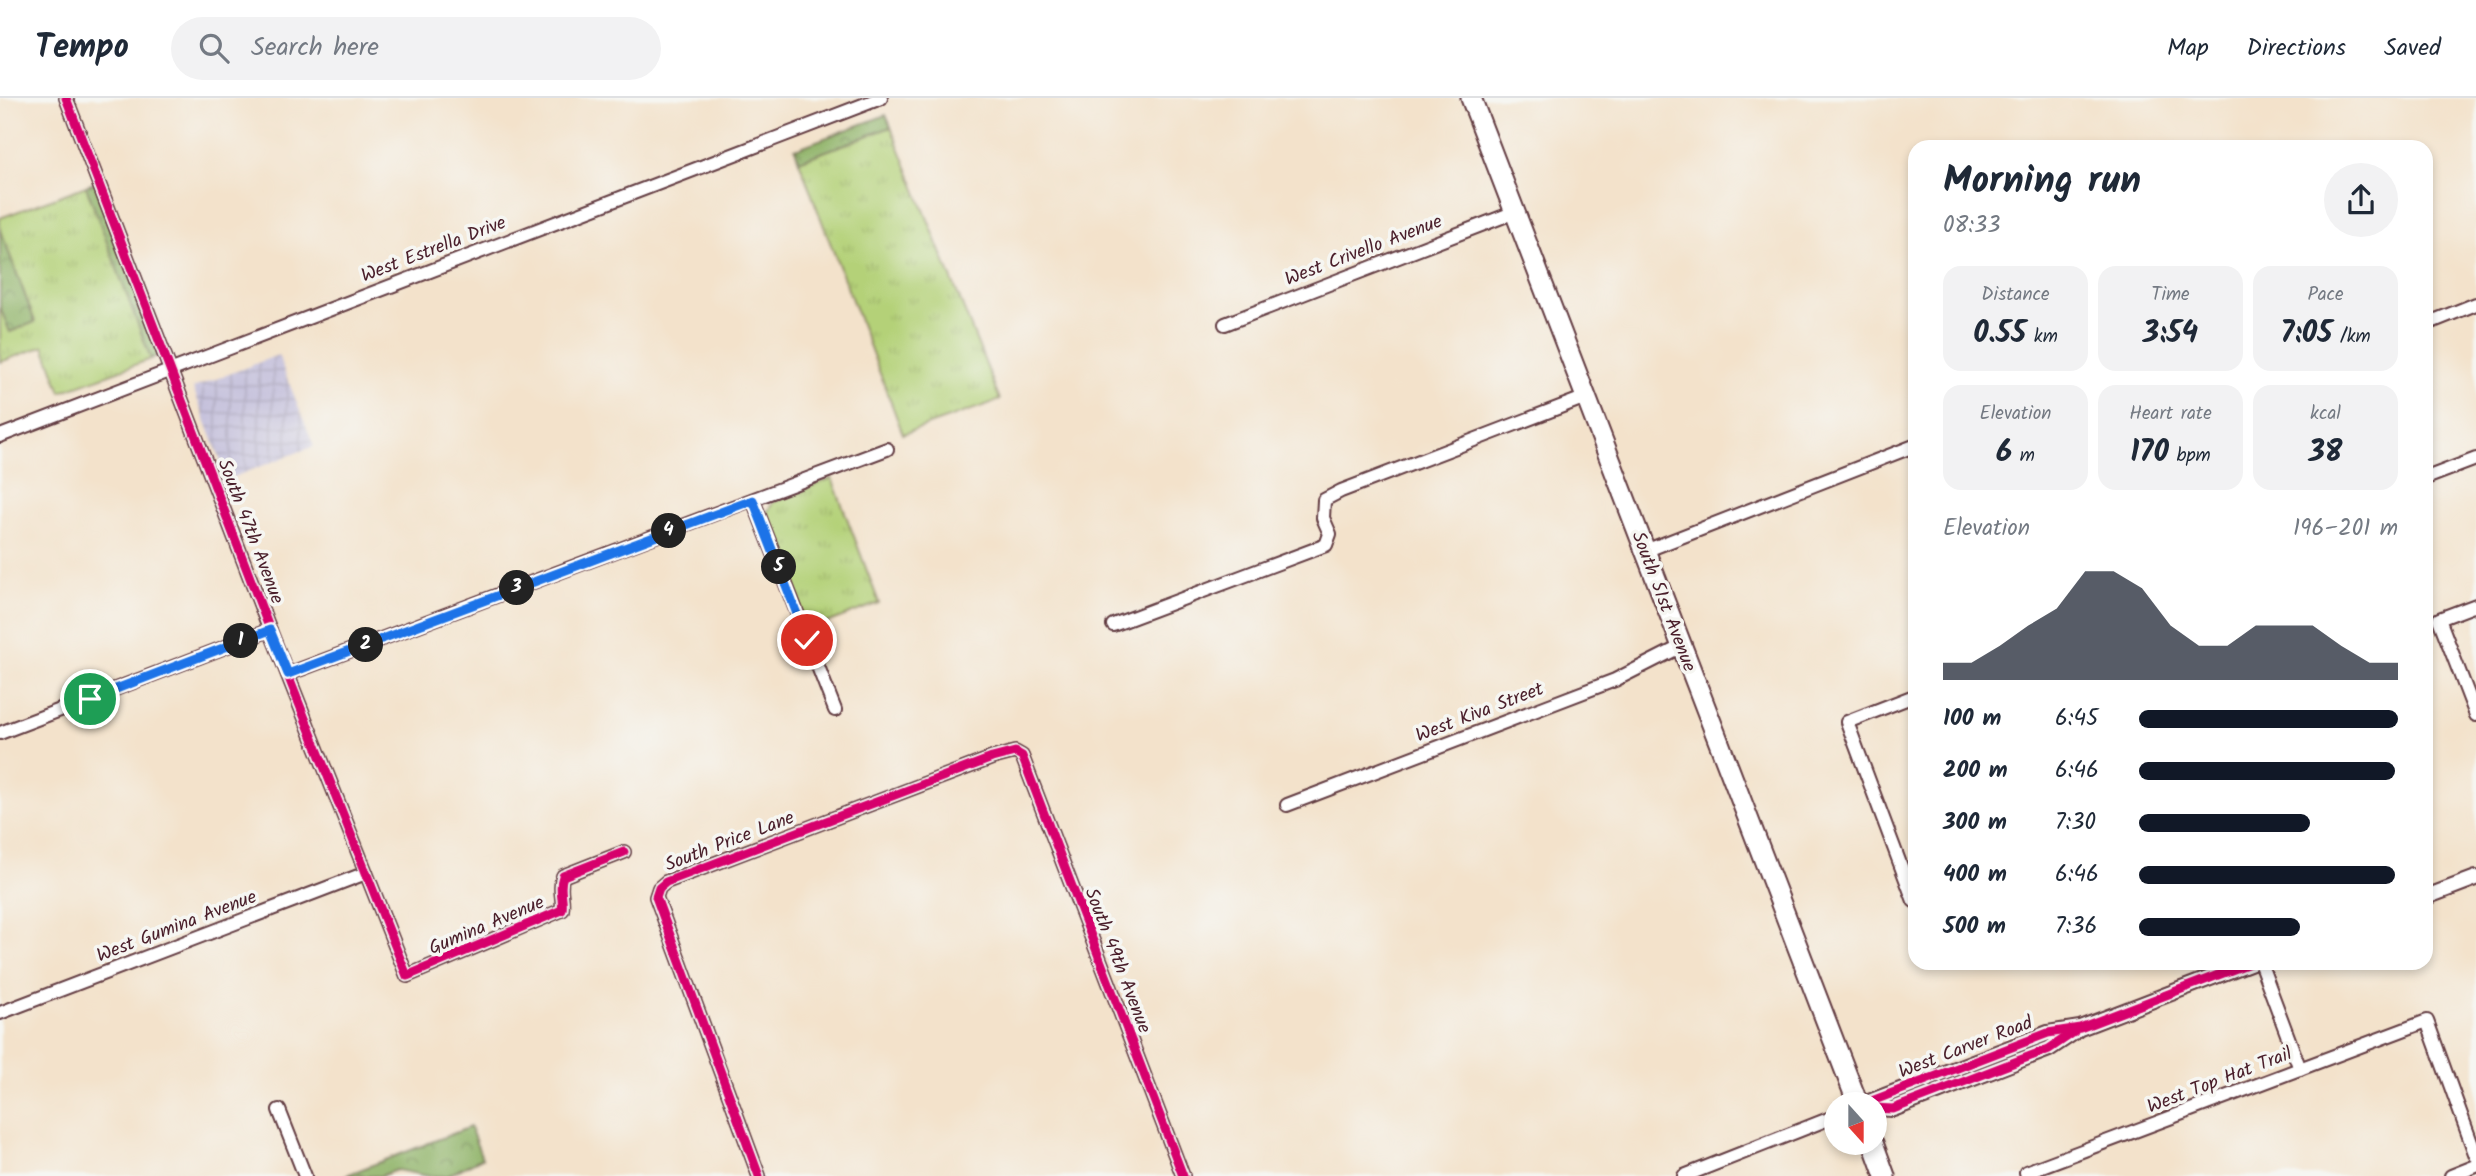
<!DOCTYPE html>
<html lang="en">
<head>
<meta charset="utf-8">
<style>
	:root { --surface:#fff; --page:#f2f2f3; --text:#1f2937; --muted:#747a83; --line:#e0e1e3; --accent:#111827 }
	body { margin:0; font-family:Kalam,sans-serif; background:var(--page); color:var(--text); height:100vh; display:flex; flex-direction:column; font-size:26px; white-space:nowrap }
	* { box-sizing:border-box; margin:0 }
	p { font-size:23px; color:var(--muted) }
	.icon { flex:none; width:38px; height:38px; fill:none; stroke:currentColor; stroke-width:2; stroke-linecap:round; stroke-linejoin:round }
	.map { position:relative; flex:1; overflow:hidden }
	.drawer { position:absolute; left:1908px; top:42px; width:525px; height:830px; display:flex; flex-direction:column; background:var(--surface); border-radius:21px; box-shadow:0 4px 10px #0003 }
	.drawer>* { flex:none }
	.needle { width:46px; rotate:159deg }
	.buttons { position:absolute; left:1824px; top:994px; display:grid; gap:14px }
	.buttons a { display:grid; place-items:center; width:63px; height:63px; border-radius:50%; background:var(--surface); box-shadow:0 4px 10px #0003; font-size:35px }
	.pin { position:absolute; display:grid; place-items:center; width:60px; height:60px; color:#fff; margin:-30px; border:4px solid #fff; border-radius:50%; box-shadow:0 2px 7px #0007 }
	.km { position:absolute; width:35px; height:35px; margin:-18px; border-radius:50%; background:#222; color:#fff; font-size:19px; line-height:35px; text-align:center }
	.round { display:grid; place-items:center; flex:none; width:74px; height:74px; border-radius:37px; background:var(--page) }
	.overview { display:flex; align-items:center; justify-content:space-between; height:119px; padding:0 35px }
	h1 { font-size:38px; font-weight:600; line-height:52px }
	.figures { display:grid; grid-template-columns:repeat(3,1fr); gap:10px; height:119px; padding:7px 35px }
	.figures div { display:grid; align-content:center; border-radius:18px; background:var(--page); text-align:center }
	.figures b { font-size:30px; font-weight:600 }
	.figures small { font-size:19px; font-weight:400 }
	.figures p { font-size:19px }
	.chart { height:196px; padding:14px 35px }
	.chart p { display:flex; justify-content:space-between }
	.chart svg { width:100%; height:126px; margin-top:7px; fill:var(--accent); opacity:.7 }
	ul { padding:0 35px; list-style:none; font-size:23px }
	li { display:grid; grid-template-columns:112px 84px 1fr; align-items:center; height:52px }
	li i { height:18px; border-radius:9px; background:var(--accent) }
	header { display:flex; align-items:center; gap:42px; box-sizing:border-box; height:98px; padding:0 35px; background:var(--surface); border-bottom:2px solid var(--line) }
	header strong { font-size:33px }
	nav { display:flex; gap:38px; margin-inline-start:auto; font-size:24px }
	.search { width:490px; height:63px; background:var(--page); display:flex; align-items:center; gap:18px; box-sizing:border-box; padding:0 24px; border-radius:38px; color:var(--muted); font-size:26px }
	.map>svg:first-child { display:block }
	.industrial { fill:url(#industrial-grid) }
	.grass { fill:url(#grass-tufts); stroke:#7f7852; stroke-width:2 }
	.forest { fill:url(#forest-crowns); stroke:#6c694a; stroke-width:2 }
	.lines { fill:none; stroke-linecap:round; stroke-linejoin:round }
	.minor-casing { stroke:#633c43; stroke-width:16 }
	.tertiary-casing { stroke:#633c43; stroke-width:18 }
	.primary-casing { stroke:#633c43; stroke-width:23 }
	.minor { stroke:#fff; stroke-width:12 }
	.tertiary { stroke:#fff; stroke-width:14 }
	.primary { stroke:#fff; stroke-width:19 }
	.cycleway-casing { stroke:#f6f6f2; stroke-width:13 }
	.cycleway { stroke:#d6006c; stroke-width:9 }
	.route-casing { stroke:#fff; stroke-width:14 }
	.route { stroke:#1a73e8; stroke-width:9 }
	.labels { text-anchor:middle; stroke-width:7; stroke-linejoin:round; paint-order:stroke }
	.street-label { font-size:19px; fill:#4a1f2b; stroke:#f6f6f2 }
</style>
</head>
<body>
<header>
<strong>Tempo</strong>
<div class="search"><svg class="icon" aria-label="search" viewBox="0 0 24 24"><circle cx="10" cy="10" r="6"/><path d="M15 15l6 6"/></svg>Search here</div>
<nav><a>Map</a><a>Directions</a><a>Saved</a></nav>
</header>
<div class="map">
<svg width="2476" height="1078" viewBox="0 0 2476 1078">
	<defs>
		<pattern id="industrial-grid" width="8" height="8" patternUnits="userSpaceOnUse" patternTransform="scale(1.75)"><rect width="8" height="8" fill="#c4c0db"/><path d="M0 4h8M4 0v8" fill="none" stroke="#aaa5bc"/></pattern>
		<pattern id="grass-tufts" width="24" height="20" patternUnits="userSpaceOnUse" patternTransform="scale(1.75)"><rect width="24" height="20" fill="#b4d178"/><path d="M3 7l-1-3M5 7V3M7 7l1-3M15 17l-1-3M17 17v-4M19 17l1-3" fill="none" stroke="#9cb368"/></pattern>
		<pattern id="forest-crowns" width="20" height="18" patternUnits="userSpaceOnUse" patternTransform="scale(1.75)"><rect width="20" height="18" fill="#8fb368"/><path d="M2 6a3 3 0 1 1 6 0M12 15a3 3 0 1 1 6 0" fill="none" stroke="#779156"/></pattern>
	</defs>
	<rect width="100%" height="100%" fill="#f6f6f2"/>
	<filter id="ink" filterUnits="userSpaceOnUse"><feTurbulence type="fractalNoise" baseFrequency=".0143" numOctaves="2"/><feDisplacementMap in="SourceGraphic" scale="14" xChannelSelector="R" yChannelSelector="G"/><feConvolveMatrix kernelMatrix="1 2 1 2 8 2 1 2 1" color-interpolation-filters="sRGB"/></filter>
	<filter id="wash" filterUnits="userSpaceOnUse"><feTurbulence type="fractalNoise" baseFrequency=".00686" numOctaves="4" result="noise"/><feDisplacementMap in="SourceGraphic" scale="28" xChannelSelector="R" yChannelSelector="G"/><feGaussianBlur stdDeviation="1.57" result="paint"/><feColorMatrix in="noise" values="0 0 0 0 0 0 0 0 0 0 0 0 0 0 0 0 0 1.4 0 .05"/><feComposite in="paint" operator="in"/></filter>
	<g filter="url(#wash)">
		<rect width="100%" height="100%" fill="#f3e2cb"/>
		<polygon class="industrial" points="278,257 314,348 228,381 193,290"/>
		<g class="grass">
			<polygon points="891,29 1000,302 903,336 799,63"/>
			<polygon points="86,88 151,261 61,294 44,248 0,264 0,209 10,234 35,224 0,131 0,120"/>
			<polygon points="832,380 879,505 808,532 764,420 773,404"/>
		</g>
		<g class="forest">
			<polygon points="886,17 891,29 799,63 795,51"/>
			<polygon points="96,84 160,256 151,261 86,88"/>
			<polygon points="0,131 35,224 10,234 0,209"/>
			<polygon points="470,1029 482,1060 447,1078 428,1078 397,1072 380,1078 344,1078"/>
		</g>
	</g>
	<g filter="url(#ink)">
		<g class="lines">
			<g class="minor-casing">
				<g id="minor">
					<path d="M66,0L270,532L407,878L562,812C564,799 558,791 563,778L624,754"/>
					<polyline points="1225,226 1515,114"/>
					<polyline points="2426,226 2476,206"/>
					<polyline points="0,338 881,0"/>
					<polyline points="2426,380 2476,361"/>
					<polyline points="753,402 835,612"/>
					<polyline points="1645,453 1914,348"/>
					<polyline points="2476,507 2439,521 2476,617"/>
					<polyline points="1113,527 1326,447 1330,436 1323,420 1324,402 1341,393 1586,299"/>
					<polyline points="288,576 887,351"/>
					<polyline points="1914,598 1847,624 1914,803"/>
					<polyline points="0,635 270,532"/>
					<polyline points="1287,707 1615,582 1682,548"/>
					<polyline points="2260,864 2300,971"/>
					<polyline points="0,915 366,775"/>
					<polyline points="279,1012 305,1078"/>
					<polyline points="759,1078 656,799 659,790 666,784 992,660 1015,654 1022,658 1183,1078"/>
					<polyline points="1684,1078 1836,1018"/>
					<polyline points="2027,1078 2026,1074 2427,923 2476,1058"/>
					<polyline points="2451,1078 2476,1068"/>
				</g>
			</g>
			<g class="tertiary-casing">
				<g id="tertiary">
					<polyline points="2426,799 2476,780"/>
					<polyline points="1864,1006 2048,935 2080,930 2252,864"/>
					<polyline points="1874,1010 1893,1011 2049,951 2076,933"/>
				</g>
			</g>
			<g class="primary-casing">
				<g id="primary">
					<polyline points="1471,0 1858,1006"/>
					<polyline points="1873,1045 1885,1078"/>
				</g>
			</g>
			<use href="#minor" class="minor"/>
			<use href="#tertiary" class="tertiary"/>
			<use href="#primary" class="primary"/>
			<g class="cycleway-casing">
				<g id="cycleway">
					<path d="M66,0L270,532L407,878L562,812C564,799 558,791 563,778L624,754"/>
					<polyline points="1864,1006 2048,935 2080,930 2252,864"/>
					<polyline points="1874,1010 1893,1011 2049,951 2074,934"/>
					<polyline points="759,1078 656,799 659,790 666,784 992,660 1015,654 1022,658 1183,1078"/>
				</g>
			</g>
			<use href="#cycleway" class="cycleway"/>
		</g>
	</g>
	<g class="lines" filter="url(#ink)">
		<g class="route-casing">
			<polyline id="route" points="90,601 270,532 288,576 753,402 807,542"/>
		</g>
		<use href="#route" class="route"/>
	</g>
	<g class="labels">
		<g class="street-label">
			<text transform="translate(433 150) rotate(-21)" y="7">West Estrella Drive</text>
			<text transform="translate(1363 151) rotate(-21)" y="7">West Crivello Avenue</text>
			<text transform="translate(252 433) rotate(69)" y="7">South 47th Avenue</text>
			<text transform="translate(1665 503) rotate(69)" y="7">South 51st Avenue</text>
			<text transform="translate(1479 613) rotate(-21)" y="7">West Kiva Street</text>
			<text transform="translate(729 742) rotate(-21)" y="7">South Price Lane</text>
			<text transform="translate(486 826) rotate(-23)" y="7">Gumina Avenue</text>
			<text transform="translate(176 827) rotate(-21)" y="7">West Gumina Avenue</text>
			<text transform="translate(1119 862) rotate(69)" y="7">South 49th Avenue</text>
			<text transform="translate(1965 948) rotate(-21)" y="7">West Carver Road</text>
			<text transform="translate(2219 981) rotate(-21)" y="7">West Top Hat Trail</text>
		</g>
	</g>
</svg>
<div class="buttons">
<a><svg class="needle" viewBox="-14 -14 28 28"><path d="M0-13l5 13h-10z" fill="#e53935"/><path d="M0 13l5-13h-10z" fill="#747a83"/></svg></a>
</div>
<div class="pin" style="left:90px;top:601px;background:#1e9e55"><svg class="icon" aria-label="arrive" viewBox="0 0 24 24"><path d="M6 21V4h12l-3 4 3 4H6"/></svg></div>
<div class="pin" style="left:807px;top:542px;background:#d93025"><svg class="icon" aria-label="check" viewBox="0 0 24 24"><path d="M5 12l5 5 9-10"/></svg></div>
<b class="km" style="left:241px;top:543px">1</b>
<b class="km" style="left:366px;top:547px">2</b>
<b class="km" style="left:517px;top:490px">3</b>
<b class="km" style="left:669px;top:433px">4</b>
<b class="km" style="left:779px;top:469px">5</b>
<section class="drawer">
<div class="overview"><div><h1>Morning run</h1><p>08:33</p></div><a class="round"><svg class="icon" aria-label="share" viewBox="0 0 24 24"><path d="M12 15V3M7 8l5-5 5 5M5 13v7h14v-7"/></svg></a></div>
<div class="figures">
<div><p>Distance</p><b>0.55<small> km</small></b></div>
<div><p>Time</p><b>3:54</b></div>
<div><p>Pace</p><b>7:05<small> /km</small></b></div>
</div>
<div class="figures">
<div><p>Elevation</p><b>6<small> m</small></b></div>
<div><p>Heart rate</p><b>170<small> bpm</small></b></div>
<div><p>kcal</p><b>38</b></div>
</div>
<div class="chart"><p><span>Elevation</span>196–201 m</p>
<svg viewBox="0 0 160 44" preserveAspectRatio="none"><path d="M0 44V38L10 38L20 32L30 25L40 19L50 6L60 6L70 12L80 25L90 32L100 32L110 25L120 25L130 25L140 32L150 38L160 38V44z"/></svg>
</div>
<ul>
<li><b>100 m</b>6:45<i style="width:100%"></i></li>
<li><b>200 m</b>6:46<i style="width:99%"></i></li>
<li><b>300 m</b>7:30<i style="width:66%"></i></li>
<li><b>400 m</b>6:46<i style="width:99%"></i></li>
<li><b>500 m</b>7:36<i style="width:62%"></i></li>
</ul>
</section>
</div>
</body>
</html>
